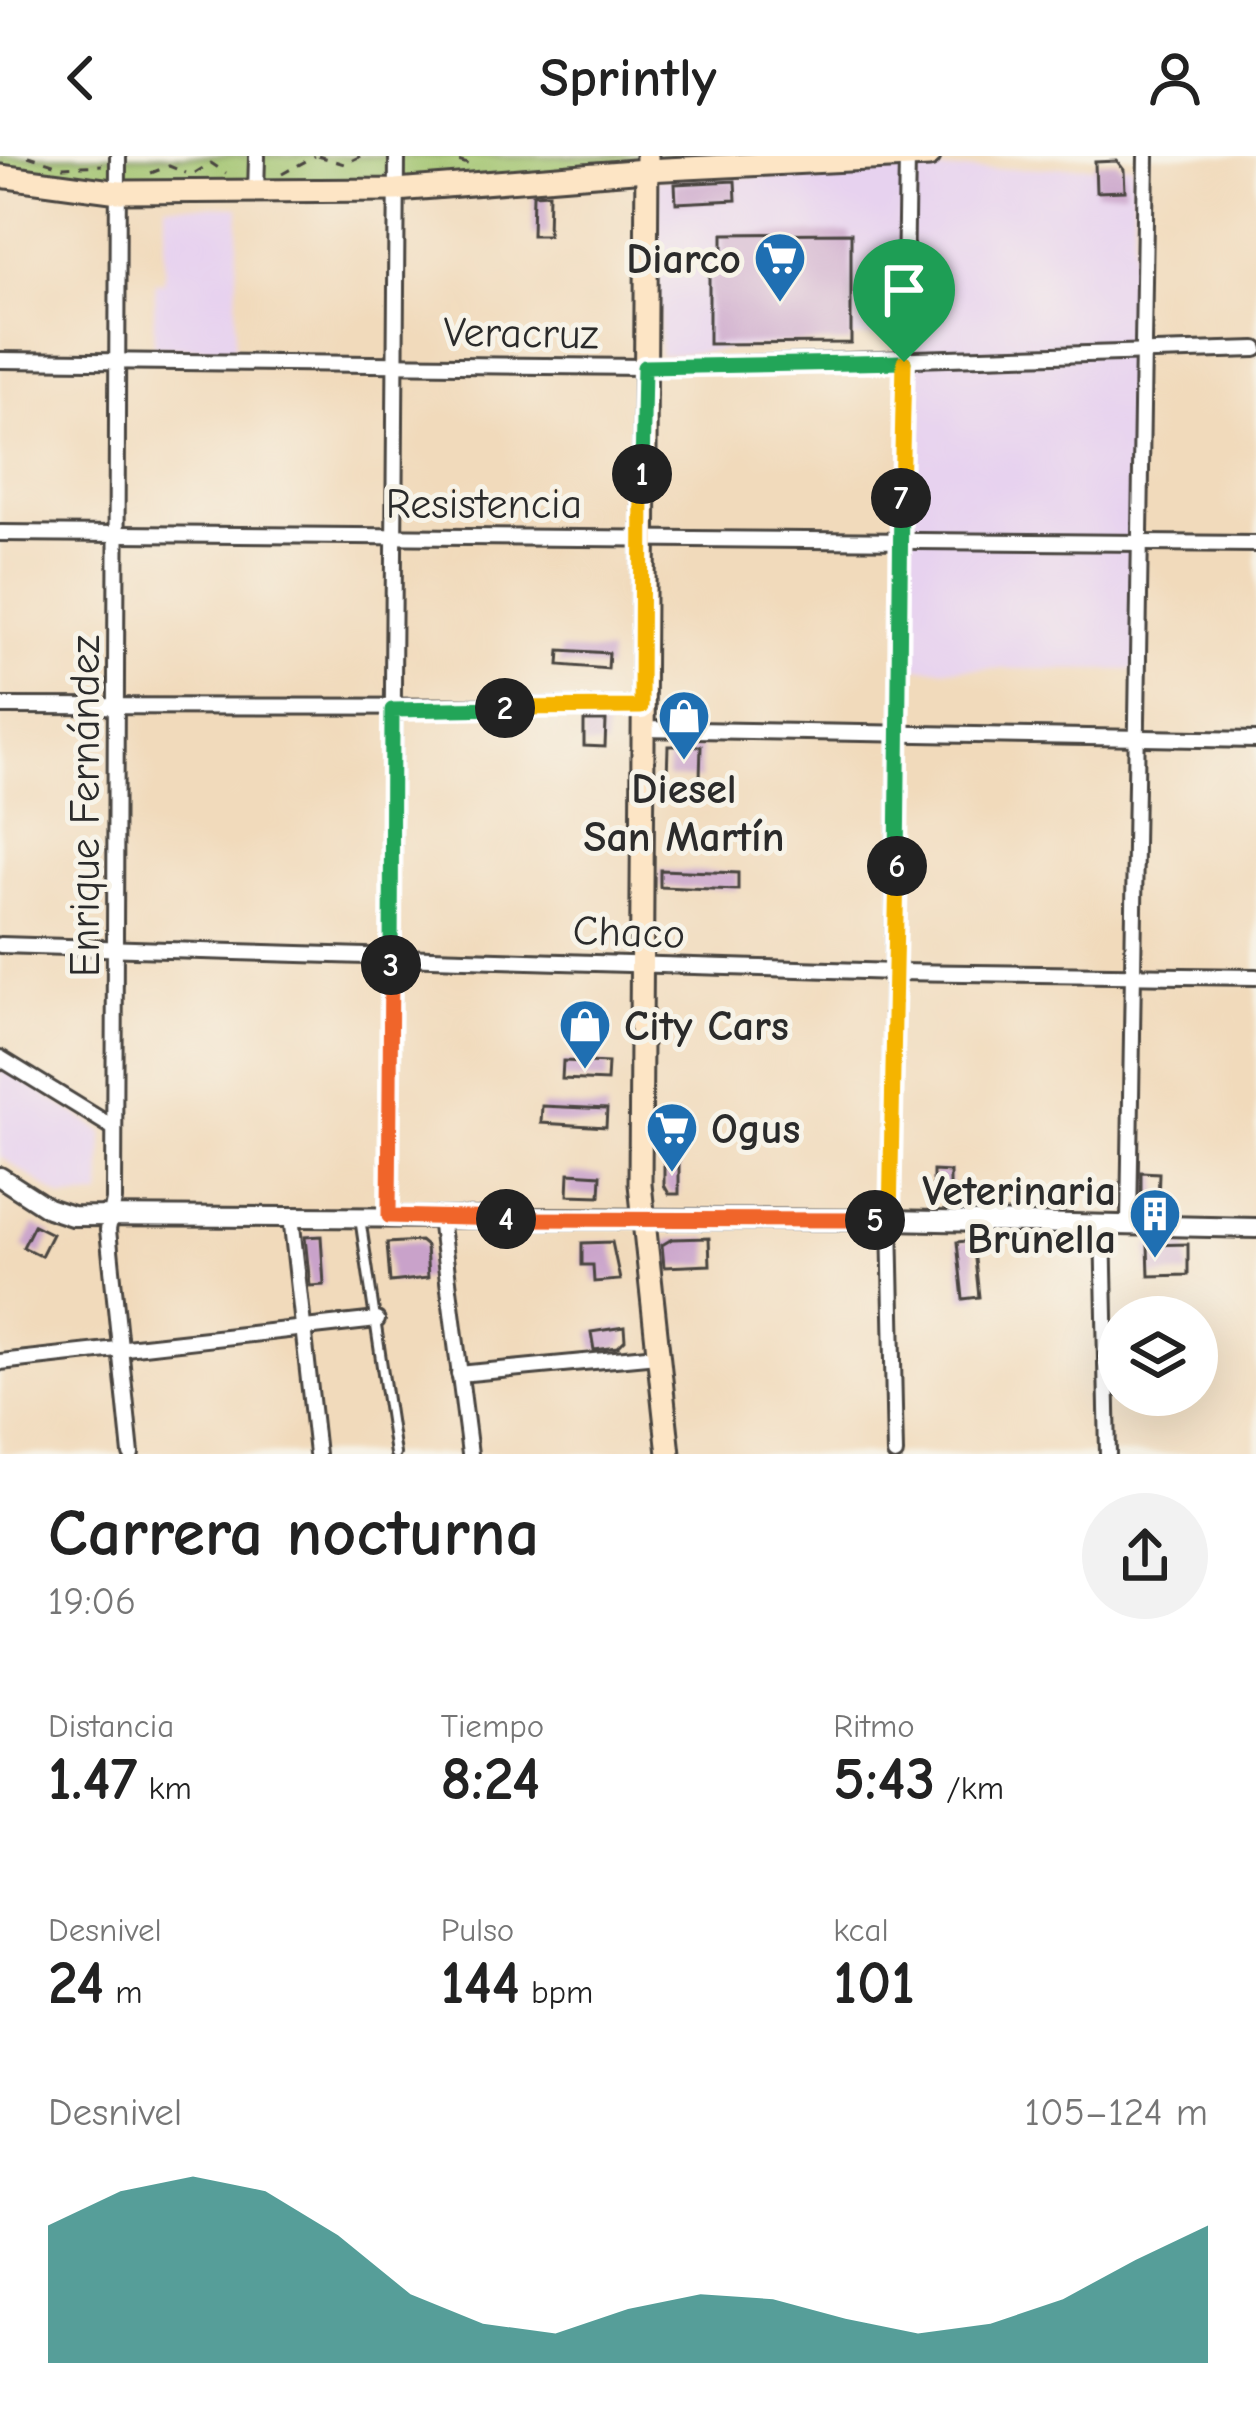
<!DOCTYPE html>
<html lang="es">
<head>
<meta charset="utf-8">
<style>
	:root { --surface:#fff; --page:#f2f2f2; --text:#222; --muted:#767676; --accent:#0f766e }
	body { margin:0; font-family:"Comic Neue",sans-serif; background:var(--page); color:var(--text); height:100vh; display:flex; flex-direction:column; font-size:45px; white-space:nowrap }
	* { box-sizing:border-box; margin:0 }
	p { font-size:39px; color:var(--muted) }
	.icon { flex:none; width:66px; height:66px; fill:none; stroke:currentColor; stroke-width:2; stroke-linecap:round; stroke-linejoin:round }
	.map { position:relative; height:1298px; overflow:hidden }
	.panel { display:flex; flex-direction:column; background:var(--surface); flex:1 }
	.panel>* { flex:none }
	.controls { position:absolute; left:1098px; top:1140px; display:grid; gap:24px }
	.controls a { display:grid; place-items:center; width:120px; height:120px; border-radius:50%; background:var(--surface); box-shadow:0 12px 48px #0002; font-size:60px }
	.pin { position:absolute; display:grid; place-items:center; width:102px; height:102px; color:#fff; margin:-123px -51px; border-radius:50% 50% 50% 0; rotate:-45deg; box-shadow:0 0 12px #0007 }
	.pin .icon { rotate:45deg }
	.km { position:absolute; width:60px; height:60px; margin:-30px; border-radius:50%; background:#222; color:#fff; font-size:33px; line-height:60px; text-align:center }
	.round { display:grid; place-items:center; flex:none; width:126px; height:126px; border-radius:63px; background:var(--page) }
	.head { display:flex; align-items:center; justify-content:space-between; height:204px; padding:0 48px }
	h1 { font-size:66px; font-weight:700; line-height:90px }
	.metrics { display:grid; grid-template-columns:repeat(3,1fr); gap:18px; height:204px; padding:12px 48px }
	.metrics div { display:grid; align-content:center }
	.metrics b { font-size:60px; font-weight:700 }
	.metrics small { font-size:33px; font-weight:400 }
	.metrics p { font-size:33px }
	.chart { height:336px; padding:24px 48px }
	.chart p { display:flex; justify-content:space-between }
	.chart svg { width:100%; height:216px; margin-top:12px; fill:var(--accent); opacity:.7 }
	header { display:flex; justify-content:space-between; align-items:center; height:156px; padding:0 48px; background:var(--surface); font-size:54px; font-weight:700 }
	.map>svg:first-child { display:block }
	.built { fill:#e7d2ef }
	.green { fill:#a0c36d; stroke:#66774c; stroke-width:3 }
	.building { fill:#c9a2ca }
	.lines { fill:none; stroke-linecap:round; stroke-linejoin:round }
	.service-casing { stroke:#494541; stroke-width:14 }
	.minor-casing { stroke:#494541; stroke-width:20 }
	.tertiary-casing { stroke:#494541; stroke-width:24 }
	.secondary-casing { stroke:#494541; stroke-width:27 }
	.path { stroke:#494541; stroke-width:3; stroke-dasharray:9 9; stroke-linecap:butt }
	.service { stroke:#fff; stroke-width:8 }
	.minor { stroke:#fff; stroke-width:14 }
	.tertiary { stroke:#fff; stroke-width:18 }
	.secondary { stroke:#fde5c5; stroke-width:21 }
	.split-1-casing { stroke:#fff; stroke-width:24 }
	.split-2-casing { stroke:#fff; stroke-width:24 }
	.split-3-casing { stroke:#fff; stroke-width:24 }
	.split-4-casing { stroke:#fff; stroke-width:24 }
	.split-5-casing { stroke:#fff; stroke-width:24 }
	.split-6-casing { stroke:#fff; stroke-width:24 }
	.split-7-casing { stroke:#fff; stroke-width:24 }
	.split-8-casing { stroke:#fff; stroke-width:24 }
	.split-1 { stroke:#22a559; stroke-width:15 }
	.split-2 { stroke:#f5b400; stroke-width:15 }
	.split-3 { stroke:#22a559; stroke-width:15 }
	.split-4 { stroke:#f0652b; stroke-width:15 }
	.split-5 { stroke:#f0652b; stroke-width:15 }
	.split-6 { stroke:#f5b400; stroke-width:15 }
	.split-7 { stroke:#22a559; stroke-width:15 }
	.split-8 { stroke:#f5b400; stroke-width:15 }
	.labels { text-anchor:middle; stroke-width:10; stroke-linejoin:round; paint-order:stroke }
	.poi-label { font-size:42px; font-weight:bold; fill:#2b2b2b; stroke:#f7f3e8; text-anchor:end }
	.street-label { font-size:42px; fill:#2b2b2b; stroke:#f7f3e8 }
</style>
</head>
<body>
<header><svg class="icon" aria-label="back" viewBox="0 0 24 24"><path d="M15 5l-7 7 7 7"/></svg>Sprintly<svg class="icon" aria-label="person" viewBox="0 0 24 24"><circle cx="12" cy="8" r="4"/><path d="M4 21q1-7 8-7t8 7"/></svg></header>
<div class="map">
<svg width="1256" height="1298" viewBox="0 0 1256 1298">
	<rect width="100%" height="100%" fill="#f7f3e8"/>
	<filter id="ink" filterUnits="userSpaceOnUse"><feTurbulence type="fractalNoise" baseFrequency=".00833" numOctaves="2"/><feDisplacementMap in="SourceGraphic" scale="24" xChannelSelector="R" yChannelSelector="G"/><feConvolveMatrix kernelMatrix="1 2 1 2 8 2 1 2 1" color-interpolation-filters="sRGB"/></filter>
	<filter id="wash" filterUnits="userSpaceOnUse"><feTurbulence type="fractalNoise" baseFrequency=".004" numOctaves="4" result="noise"/><feDisplacementMap in="SourceGraphic" scale="48" xChannelSelector="R" yChannelSelector="G"/><feGaussianBlur stdDeviation="2.7" result="paint"/><feColorMatrix in="noise" values="0 0 0 0 0 0 0 0 0 0 0 0 0 0 0 0 0 1.4 0 .05"/><feComposite in="paint" operator="in"/></filter>
	<g filter="url(#wash)">
		<rect width="100%" height="100%" fill="#f1dabb"/>
		<g class="built">
			<polygon points="1133,9 1139,514 908,512 913,176 660,200 657,23"/>
			<polygon points="166,49 239,51 235,193 153,191 155,126 164,126"/>
			<polygon points="0,910 103,976 101,1040 62,1042 0,1000"/>
		</g>
		<polygon class="green" points="0,0 929,0 256,37 0,20"/>
		<g id="blocks">
			<g class="building">
				<polygon points="1117,5 1124,14 1125,35 1096,36 1095,6"/>
				<polygon points="735,25 736,44 676,47 675,28"/>
				<polygon points="549,37 548,79 532,79 533,38"/>
				<polygon points="851,77 851,187 709,188 709,110 723,109 723,78"/>
				<polygon points="560,494 609,497 608,513 559,509"/>
				<polygon points="584,565 606,565 605,591 584,590"/>
				<polygon points="668,590 701,590 700,623 667,622"/>
				<polygon points="660,714 738,717 738,734 660,731"/>
				<polygon points="563,905 608,907 607,925 562,923"/>
				<polygon points="542,950 607,953 606,971 541,967"/>
				<polygon points="664,1006 679,1006 679,1038 669,1038 664,1029"/>
				<polygon points="933,1015 950,1016 950,1043 933,1043"/>
				<polygon points="1141,1016 1159,1017 1158,1047 1141,1039"/>
				<polygon points="569,1017 601,1019 600,1040 568,1039"/>
				<polygon points="34,1069 52,1078 41,1100 23,1091"/>
				<polygon points="321,1080 324,1129 310,1130 305,1081"/>
				<polygon points="709,1082 710,1109 664,1111 662,1089 672,1083"/>
				<polygon points="973,1084 979,1141 963,1143 957,1086"/>
				<polygon points="420,1085 426,1090 428,1122 390,1126 387,1087"/>
				<polygon points="612,1086 620,1124 594,1126 593,1109 582,1109 582,1087"/>
				<polygon points="1188,1088 1188,1119 1149,1120 1148,1089"/>
				<polygon points="624,1171 625,1184 618,1191 594,1194 591,1176"/>
			</g>
		</g>
	</g>
	<g filter="url(#ink)">
		<use href="#blocks" fill-opacity="0" stroke="#494541" stroke-width="3"/>
		<g class="lines">
			<g class="service-casing">
				<polyline id="service" points="360,1062 395,1298"/>
			</g>
			<g class="minor-casing">
				<g id="minor">
					<polyline points="118,0 114,1044 108,1074 131,1298"/>
					<polyline points="256,37 257,0"/>
					<polyline points="0,204 644,211 1256,193"/>
					<polyline points="0,377 1256,388"/>
					<polyline points="0,550 641,551"/>
					<polyline points="641,573 1256,584"/>
					<polyline points="0,789 896,816 1256,821"/>
					<polyline points="0,902 114,972"/>
					<polyline points="291,1060 317,1298"/>
					<polyline points="389,1060 397,0"/>
					<polyline points="440,1062 470,1298"/>
					<polyline points="1103,1067 1108,1298"/>
					<polyline points="1129,1067 1146,0"/>
					<polyline points="0,1206 377,1164"/>
					<polyline points="459,1218 657,1199"/>
					<polyline points="895,1298 890,1064 907,1"/>
				</g>
			</g>
			<g class="tertiary-casing">
				<polyline id="tertiary" points="0,1021 48,1052 72,1060 890,1064 1256,1072"/>
			</g>
			<g class="secondary-casing">
				<g id="secondary">
					<polyline points="647,0 640,1028 669,1298"/>
					<polyline points="0,20 119,36 396,34 646,14 929,0"/>
				</g>
			</g>
			<g class="path">
				<polyline points="28,0 63,11 102,9"/>
				<polyline points="318,0 344,8 361,0"/>
				<polyline points="442,0 474,10"/>
				<polyline points="151,17 169,10 186,17"/>
				<polyline points="195,17 211,7 226,17"/>
				<polyline points="282,18 315,0"/>
			</g>
			<use href="#service" class="service"/>
			<use href="#minor" class="minor"/>
			<use href="#tertiary" class="tertiary"/>
			<use href="#secondary" class="secondary"/>
		</g>
	</g>
	<g class="lines" filter="url(#ink)">
		<g class="split-1-casing">
			<polyline id="split-1" points="642,318 644,211 904,206"/>
		</g>
		<g class="split-2-casing">
			<polyline id="split-2" points="505,552 641,551 642,318"/>
		</g>
		<g class="split-3-casing">
			<polyline id="split-3" points="391,809 392,554 505,552"/>
		</g>
		<g class="split-4-casing">
			<polyline id="split-4" points="391,809 389,1060 506,1063"/>
		</g>
		<g class="split-5-casing">
			<polyline id="split-5" points="506,1063 875,1064"/>
		</g>
		<g class="split-6-casing">
			<polyline id="split-6" points="875,1064 890,1064 897,710"/>
		</g>
		<g class="split-7-casing">
			<polyline id="split-7" points="897,710 901,342"/>
		</g>
		<g class="split-8-casing">
			<polyline id="split-8" points="901,342 904,206"/>
		</g>
		<use href="#split-1" class="split-1"/>
		<use href="#split-2" class="split-2"/>
		<use href="#split-3" class="split-3"/>
		<use href="#split-4" class="split-4"/>
		<use href="#split-5" class="split-5"/>
		<use href="#split-6" class="split-6"/>
		<use href="#split-7" class="split-7"/>
		<use href="#split-8" class="split-8"/>
	</g>
	<defs>
		<g id="supermarket-pin" transform="scale(2.7)"><path d="M0 17L-7.5 6A9.5 9.5 0 1 1 7.5 6Z" fill="#1f6fb2" stroke="#f7f3e8"/><path d="M-6-5.5h2.5l.6 2H6L4.5 2H-2.5L-4.4-4H-6ZM-1.5 3.2a1.3 1.3 0 1 0 .1 0ZM3 3.2a1.3 1.3 0 1 0 .1 0Z" fill="#fff"/></g>
		<g id="shop-pin" transform="scale(2.7)"><path d="M0 17L-7.5 6A9.5 9.5 0 1 1 7.5 6Z" fill="#1f6fb2" stroke="#f7f3e8"/><path d="M-5-2.5h2.3a2.7 3.5 0 0 1 5.4 0H5L5.5 6h-11ZM-1.5-2.5h3a1.5 2.3 0 0 0-3 0Z" fill="#fff"/></g>
		<g id="building-pin" transform="scale(2.7)"><path d="M0 17L-7.5 6A9.5 9.5 0 1 1 7.5 6Z" fill="#1f6fb2" stroke="#f7f3e8"/><path d="M-4-6H4V6H1V3H-1V6H-4ZM-2.5-4.3h1.7v1.8h-1.7ZM.8-4.3h1.7v1.8H.8ZM-2.5-1h1.7V.8h-1.7ZM.8-1h1.7V.8H.8Z" fill="#fff"/></g>
	</defs>
	<g fill-rule="evenodd">
		<use href="#supermarket-pin" x="780" y="102"/>
		<use href="#shop-pin" x="684" y="560"/>
		<use href="#shop-pin" x="585" y="869"/>
		<use href="#supermarket-pin" x="672" y="972"/>
		<use href="#building-pin" x="1155" y="1058"/>
	</g>
	<g class="labels">
		<g class="poi-label">
			<text x="741" y="117">Diarco</text>
			<text x="684" y="647" text-anchor="middle">Diesel<tspan x="684" dy="48">San Martín</tspan></text>
			<text x="624" y="884" text-anchor="start">City Cars</text>
			<text x="711" y="987" text-anchor="start">Ogus</text>
			<text x="1116" y="1049">Veterinaria<tspan x="1116" dy="48">Brunella</tspan></text>
		</g>
		<g class="street-label">
			<text transform="translate(521 176) rotate(1)" y="15">Veracruz</text>
			<text x="484" y="362">Resistencia</text>
			<text transform="translate(84 650) rotate(-90)" y="15">Enrique Fernández</text>
			<text transform="translate(629 775) rotate(2)" y="15">Chaco</text>
		</g>
	</g>
</svg>
<div class="controls">
<a><svg class="icon" aria-label="layers" viewBox="0 0 24 24"><path d="M12 4l9 5-9 5-9-5zM3 14l9 5 9-5"/></svg></a>
</div>
<div class="pin" style="left:904px;top:206px;background:#1e9e55"><svg class="icon" aria-label="arrive" viewBox="0 0 24 24"><path d="M6 21V4h12l-3 4 3 4H6"/></svg></div>
<b class="km" style="left:642px;top:318px">1</b>
<b class="km" style="left:505px;top:552px">2</b>
<b class="km" style="left:391px;top:809px">3</b>
<b class="km" style="left:506px;top:1063px">4</b>
<b class="km" style="left:875px;top:1064px">5</b>
<b class="km" style="left:897px;top:710px">6</b>
<b class="km" style="left:901px;top:342px">7</b>
</div>
<section class="panel">
<div class="head"><div><h1>Carrera nocturna</h1><p>19:06</p></div><a class="round"><svg class="icon" aria-label="share" viewBox="0 0 24 24"><path d="M12 15V3M7 8l5-5 5 5M5 13v7h14v-7"/></svg></a></div>
<div class="metrics">
<div><p>Distancia</p><b>1.47<small> km</small></b></div>
<div><p>Tiempo</p><b>8:24</b></div>
<div><p>Ritmo</p><b>5:43<small> /km</small></b></div>
</div>
<div class="metrics">
<div><p>Desnivel</p><b>24<small> m</small></b></div>
<div><p>Pulso</p><b>144<small> bpm</small></b></div>
<div><p>kcal</p><b>101</b></div>
</div>
<div class="chart"><p><span>Desnivel</span>105–124 m</p>
<svg viewBox="0 0 160 44" preserveAspectRatio="none"><path d="M0 44V16L10 9L20 6L30 9L40 18L50 30L60 36L70 38L80 33L90 30L100 31L110 35L120 38L130 36L140 31L150 23L160 16V44z"/></svg>
</div>
</section>
</body>
</html>
